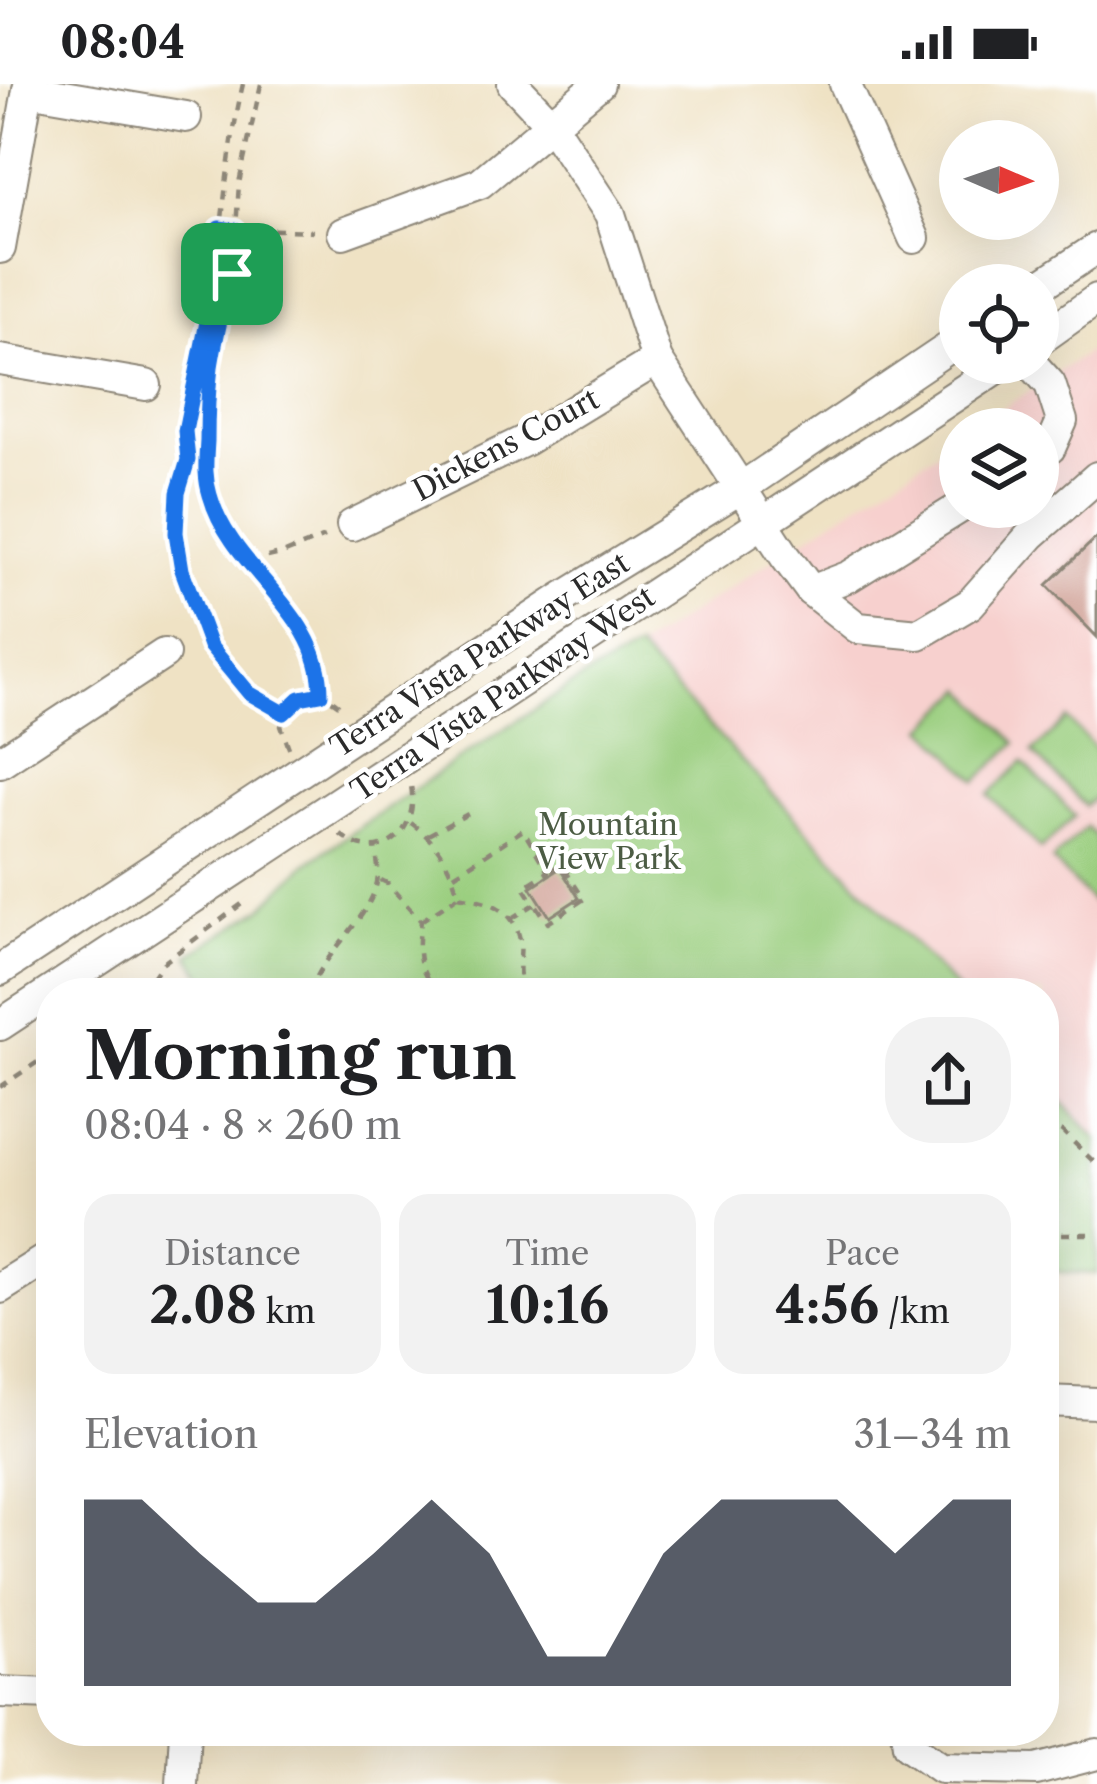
<!DOCTYPE html>
<html lang="en">
<head>
<meta charset="utf-8">
<style>
	:root { --surface:#fff; --page:#f2f2f2; --text:#202124; --muted:#757577; --accent:#111827 }
	body { margin:0; font-family:"Libre Caslon Text",serif; background:var(--page); color:var(--text); height:100vh; display:flex; flex-direction:column; font-size:45px; white-space:nowrap }
	* { box-sizing:border-box; margin:0 }
	p { font-size:39px; color:var(--muted) }
	.icon { flex:none; width:66px; height:66px; fill:none; stroke:currentColor; stroke-width:2; stroke-linecap:round; stroke-linejoin:round }
	.map { position:relative; flex:1; overflow:hidden }
	.side { position:absolute; left:36px; top:894px; width:1023px; height:768px; display:flex; flex-direction:column; background:var(--surface); border-radius:48px; box-shadow:0 12px 48px #0002 }
	.side>* { flex:none }
	.needle { width:78px; rotate:92deg }
	.fabs { position:absolute; left:939px; top:36px; display:grid; gap:24px }
	.fabs a { display:grid; place-items:center; width:120px; height:120px; border-radius:50%; background:var(--surface); box-shadow:0 12px 48px #0002; font-size:60px }
	.pin { position:absolute; display:grid; place-items:center; width:102px; height:102px; color:#fff; margin:-51px; border-radius:24px; box-shadow:0 6px 18px #0006 }
	.round { display:grid; place-items:center; flex:none; width:126px; height:126px; border-radius:48px; background:var(--page) }
	.summary { display:flex; align-items:center; justify-content:space-between; height:204px; padding:0 48px }
	h1 { font-size:66px; font-weight:700; line-height:90px }
	.figures { display:grid; grid-template-columns:repeat(3,1fr); gap:18px; height:204px; padding:12px 48px }
	.figures div { display:grid; align-content:center; border-radius:30px; background:var(--page); text-align:center }
	.figures b { font-size:51px; font-weight:700 }
	.figures small { font-size:33px; font-weight:400 }
	.figures p { font-size:33px }
	.chart { height:336px; padding:24px 48px }
	.chart p { display:flex; justify-content:space-between }
	.chart svg { width:100%; height:216px; margin-top:12px; fill:var(--accent); opacity:.7 }
	.status { display:flex; justify-content:space-between; align-items:center; height:84px; padding:0 60px; background:var(--surface); direction:ltr }
	.status svg { height:33px; fill:currentColor }
	.map>svg:first-child { display:block }
	.built { fill:#f7d0ce }
	.green { fill:#9ace7e; stroke:#627c54; stroke-width:3 }
	.building { fill:#cb978b }
	.lines { fill:none; stroke-linecap:round; stroke-linejoin:round }
	.minor-casing { stroke:#8d8678; stroke-width:34 }
	.path { stroke:#8d8678; stroke-width:4.5; stroke-dasharray:9 9; stroke-linecap:butt }
	.minor { stroke:#fff; stroke-width:30 }
	.route-casing { stroke:#fff; stroke-width:24 }
	.route { stroke:#1a73e8; stroke-width:15 }
	.labels { text-anchor:middle; stroke-width:9; stroke-linejoin:round; paint-order:stroke }
	.street-label { font-size:30px; fill:#2b2b2b; stroke:#fff }
	.park-label { font-size:30px; fill:#4c5c44; stroke:#fff }
</style>
</head>
<body>
<div class="status"><b>08:04</b><svg viewBox="0 0 49 12"><path d="M0 12V9h3v3zM5 12V6h3v6zM10 12V3h3v9zM15 12V0h3v12zM26 1h20v11H26zM47 4h2v5h-2z"/></svg></div>
<div class="map">
<svg width="1097" height="1700" viewBox="0 0 1097 1700">
	<rect width="100%" height="100%" fill="#fff"/>
	<filter id="ink" filterUnits="userSpaceOnUse"><feTurbulence type="fractalNoise" baseFrequency=".00833" numOctaves="2"/><feDisplacementMap in="SourceGraphic" scale="24" xChannelSelector="R" yChannelSelector="G"/><feConvolveMatrix kernelMatrix="1 2 1 2 8 2 1 2 1" color-interpolation-filters="sRGB"/></filter>
	<filter id="wash" filterUnits="userSpaceOnUse"><feTurbulence type="fractalNoise" baseFrequency=".004" numOctaves="4" result="noise"/><feDisplacementMap in="SourceGraphic" scale="48" xChannelSelector="R" yChannelSelector="G"/><feGaussianBlur stdDeviation="2.7" result="paint"/><feColorMatrix in="noise" values="0 0 0 0 0 0 0 0 0 0 0 0 0 0 0 0 0 1.4 0 .05"/><feComposite in="paint" operator="in"/></filter>
	<g filter="url(#wash)">
		<rect width="100%" height="100%" fill="#efe2c4"/>
		<polygon class="built" points="1097,262 1097,1055 1044,998 1044,909 960,909 637,565 960,353 960,423 1038,423 1038,345 972,345"/>
		<g class="green">
			<polygon points="637,565 960,909 215,909 189,871 261,825 306,780 457,676 584,593"/>
			<polygon points="965,605 1016,659 977,697 925,644"/>
			<polygon points="1067,635 1097,666 1097,711 1085,722 1033,668"/>
			<polygon points="1023,678 1075,732 1041,765 989,711"/>
			<polygon points="1086,743 1097,754 1097,823 1052,776"/>
			<polygon points="1044,998 1097,1055 1097,1190 1044,1187"/>
		</g>
		<g id="blocks">
			<g class="building">
				<polygon points="1097,453 1097,553 1047,501"/>
				<polygon points="560,784 579,814 550,833 531,803"/>
			</g>
		</g>
	</g>
	<g filter="url(#ink)">
		<use href="#blocks" fill-opacity="0" stroke="#8d8678" stroke-width="3"/>
		<g class="lines">
			<g class="minor-casing">
				<g id="minor">
					<polyline points="513,0 550,39 610,130 657,276 785,472 811,507 858,544 919,550 970,520 1031,451 1097,393"/>
					<polyline points="845,0 914,154"/>
					<polyline points="28,6 186,33"/>
					<polyline points="343,149 480,99 599,0"/>
					<polyline points="0,164 29,0"/>
					<polyline points="1038,203 1097,164"/>
					<polyline points="1038,257 1097,215"/>
					<polyline points="0,276 146,301"/>
					<polyline points="1031,279 1050,300 1062,337 1050,364 1038,373"/>
					<polyline points="352,441 526,356 657,276"/>
					<polyline points="811,507 850,492 961,423"/>
					<polyline points="0,678 164,570"/>
					<polyline points="0,886 561,515 741,404 960,256"/>
					<polyline points="0,941 1005,279"/>
					<polyline points="0,1204 51,1172"/>
					<polyline points="1044,1317 1097,1319"/>
					<polyline points="0,1608 51,1610"/>
					<polyline points="906,1647 908,1661 941,1684 1036,1686 1097,1670"/>
					<polyline points="182,1700 185,1647"/>
				</g>
			</g>
			<g class="path">
				<path d="M243,0C226,72 223,144 211,217C205,256 193,294 187,333C185,348 189,364 187,378C183,403 174,425 176,450C181,523 219,597 284,629"/>
				<polyline points="261,0 239,99 233,190 212,279 204,379 211,414 220,435 266,500 287,521 305,551 317,576 321,610"/>
				<polyline points="219,144 313,147"/>
				<polyline points="250,477 285,469 324,453"/>
				<path d="M289,664L281,642C289,610 320,601 343,625"/>
				<path d="M411,739C436,757 452,782 458,812C486,816 514,823 520,856C522,870 517,883 521,897L538,909"/>
				<path d="M340,750C379,783 420,749 411,702"/>
				<polyline points="428,751 468,730"/>
				<polyline points="454,791 523,746 548,788 524,803 535,820 511,835"/>
				<path d="M381,796L387,799L421,837C417,867 416,888 440,909"/>
				<polyline points="537,822 548,839 584,815 561,780 548,788"/>
				<polyline points="421,837 458,812"/>
				<polyline points="142,909 162,880 247,816"/>
				<path d="M310,909C322,868 374,833 378,792C379,783 376,772 375,763"/>
				<polyline points="0,1003 51,969"/>
				<polyline points="1044,1039 1062,1047 1097,1081"/>
				<polyline points="1044,1150 1097,1150"/>
			</g>
			<use href="#minor" class="minor"/>
		</g>
	</g>
	<g class="lines" filter="url(#ink)">
		<g class="route-casing">
			<path id="route" d="M219,144L235,146C233,194 218,236 211,283C208,307 207,332 207,357C206,376 204,392 210,411C231,487 321,526 321,610L300,614L284,629L249,609L210,562L182,486L176,449L178,409L188,376L185,347L211,218Z"/>
		</g>
		<use href="#route" class="route"/>
	</g>
	<g class="labels">
		<g class="street-label">
			<text transform="translate(506 361) rotate(-28)" y="10">Dickens Court</text>
			<text transform="translate(480 571) rotate(-33)" y="10">Terra Vista Parkway East</text>
			<text transform="translate(503 610) rotate(-34)" y="10">Terra Vista Parkway West</text>
		</g>
		<g class="park-label">
			<text x="608" y="751">Mountain<tspan x="608" dy="34">View Park</tspan></text>
		</g>
	</g>
</svg>
<div class="fabs">
<a><svg class="needle" viewBox="-14 -14 28 28"><path d="M0-13l5 13h-10z" fill="#e53935"/><path d="M0 13l5-13h-10z" fill="#757577"/></svg></a>
<a><svg class="icon" aria-label="locate" viewBox="0 0 24 24"><circle cx="12" cy="12" r="6"/><path d="M12 2v4M12 18v4M2 12h4M18 12h4"/></svg></a>
<a><svg class="icon" aria-label="layers" viewBox="0 0 24 24"><path d="M12 4l9 5-9 5-9-5zM3 14l9 5 9-5"/></svg></a>
</div>
<div class="pin" style="left:232px;top:190px;background:#1e9e55"><svg class="icon" aria-label="arrive" viewBox="0 0 24 24"><path d="M6 21V4h12l-3 4 3 4H6"/></svg></div>
<section class="side">
<div class="summary"><div><h1>Morning run</h1><p>08:04 · 8 × 260 m</p></div><a class="round"><svg class="icon" aria-label="share" viewBox="0 0 24 24"><path d="M12 15V3M7 8l5-5 5 5M5 13v7h14v-7"/></svg></a></div>
<div class="figures">
<div><p>Distance</p><b>2.08<small> km</small></b></div>
<div><p>Time</p><b>10:16</b></div>
<div><p>Pace</p><b>4:56<small> /km</small></b></div>
</div>
<div class="chart"><p><span>Elevation</span>31–34 m</p>
<svg viewBox="0 0 160 44" preserveAspectRatio="none"><path d="M0 44V6L10 6L20 17L30 27L40 27L50 17L60 6L70 17L80 38L90 38L100 17L110 6L120 6L130 6L140 17L150 6L160 6V44z"/></svg>
</div>
</section>
</div>
</body>
</html>
